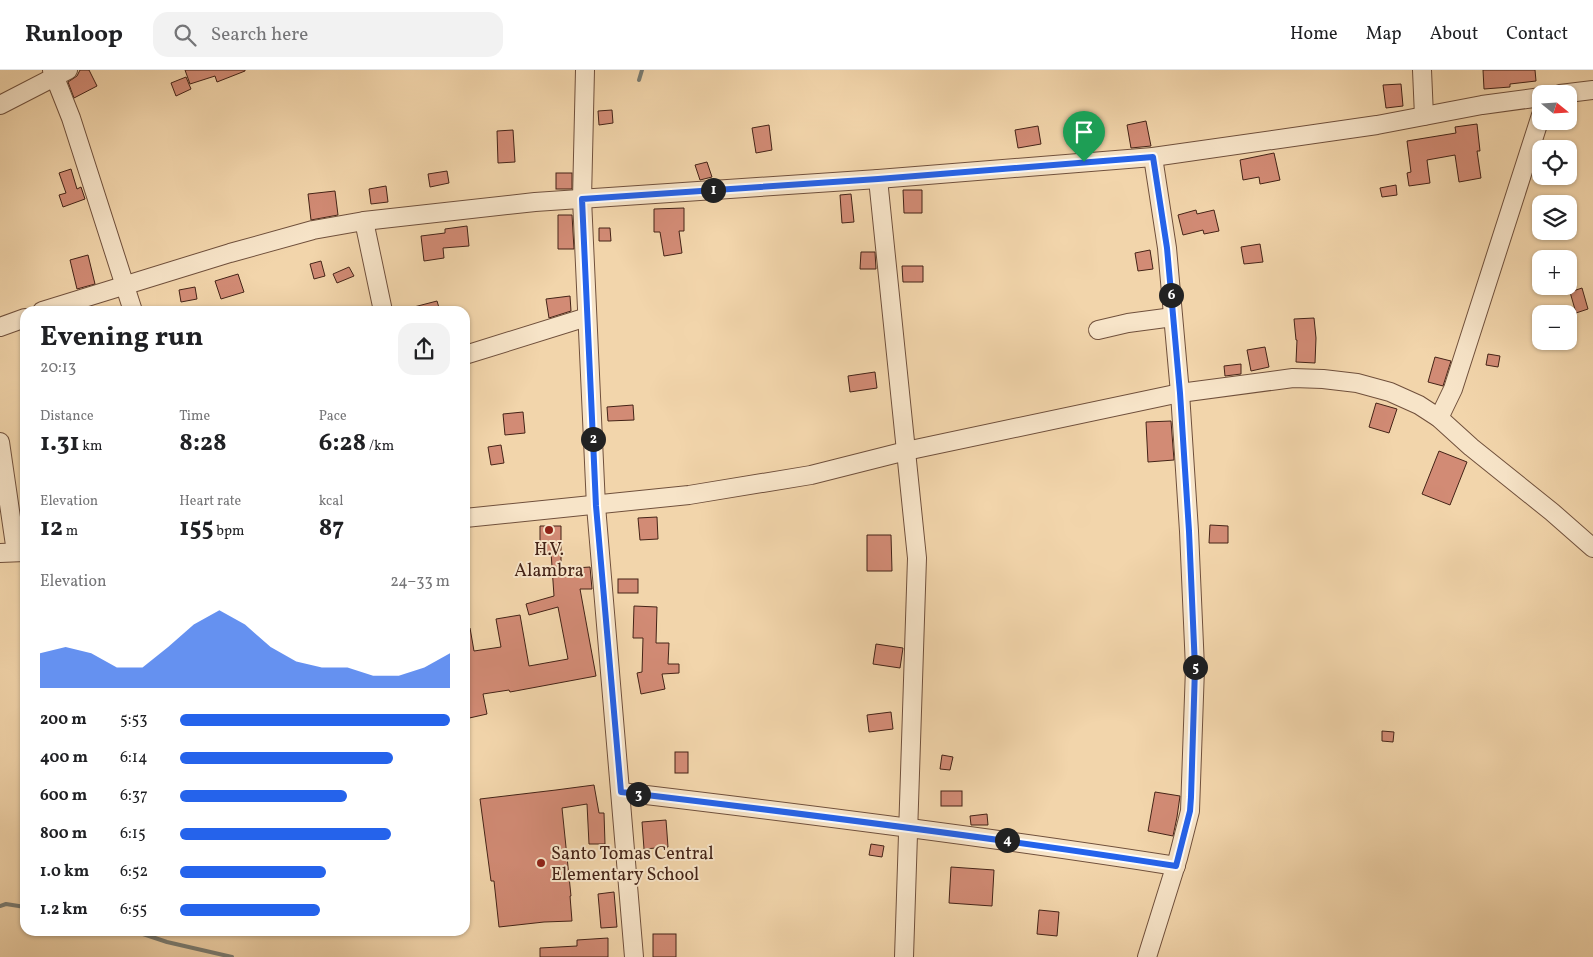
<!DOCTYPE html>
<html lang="en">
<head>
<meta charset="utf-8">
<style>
	:root { --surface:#fff; --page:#f2f2f2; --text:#202124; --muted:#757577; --line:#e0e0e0; --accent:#2563eb }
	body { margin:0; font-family:Vollkorn,serif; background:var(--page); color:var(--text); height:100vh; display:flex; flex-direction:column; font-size:19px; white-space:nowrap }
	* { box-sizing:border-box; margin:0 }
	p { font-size:16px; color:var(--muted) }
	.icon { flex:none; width:28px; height:28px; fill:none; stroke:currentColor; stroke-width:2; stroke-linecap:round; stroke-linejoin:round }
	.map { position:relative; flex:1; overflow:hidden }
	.sheet { position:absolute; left:20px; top:236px; width:450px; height:630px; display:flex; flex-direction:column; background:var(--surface); border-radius:15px; box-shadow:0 1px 4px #0004 }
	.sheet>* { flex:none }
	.needle { width:32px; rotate:108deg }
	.fabs { position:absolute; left:1532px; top:15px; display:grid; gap:10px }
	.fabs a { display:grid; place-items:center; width:45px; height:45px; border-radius:10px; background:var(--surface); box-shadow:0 1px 4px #0004; font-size:25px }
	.pin { position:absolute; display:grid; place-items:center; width:42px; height:42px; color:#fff; margin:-51px -21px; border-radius:50% 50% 50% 0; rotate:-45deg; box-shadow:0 0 5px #0007 }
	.pin .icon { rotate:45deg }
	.km { position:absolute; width:25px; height:25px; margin:-12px; border-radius:50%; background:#222; color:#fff; font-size:14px; line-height:25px; text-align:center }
	.round { display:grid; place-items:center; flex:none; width:52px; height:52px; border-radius:15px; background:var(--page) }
	.summary { display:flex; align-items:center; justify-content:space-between; height:85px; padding:0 20px }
	h1 { font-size:28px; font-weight:700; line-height:38px }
	.figures { display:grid; grid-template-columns:repeat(3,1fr); gap:8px; height:85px; padding:5px 20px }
	.figures div { display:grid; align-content:center }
	.figures b { font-size:25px; font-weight:700 }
	.figures small { font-size:14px; font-weight:400 }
	.figures p { font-size:14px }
	.chart { height:140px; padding:10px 20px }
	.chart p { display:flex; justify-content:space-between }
	.chart svg { width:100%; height:90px; margin-top:5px; fill:var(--accent); opacity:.7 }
	ul { padding:0 20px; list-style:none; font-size:16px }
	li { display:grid; grid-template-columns:80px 60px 1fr; align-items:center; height:38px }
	li i { height:12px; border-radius:6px; background:var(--accent) }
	header { display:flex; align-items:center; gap:30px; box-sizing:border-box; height:70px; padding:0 25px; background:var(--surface); border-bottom:1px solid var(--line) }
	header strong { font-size:24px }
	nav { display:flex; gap:28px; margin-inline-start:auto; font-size:18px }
	.search { width:350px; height:45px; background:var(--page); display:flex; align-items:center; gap:12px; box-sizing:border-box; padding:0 18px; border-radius:15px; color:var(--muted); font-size:19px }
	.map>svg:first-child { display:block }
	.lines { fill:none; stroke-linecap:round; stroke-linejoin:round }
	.stream { stroke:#797c73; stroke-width:4 }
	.building { fill:#d28b75; stroke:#442317 }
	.minor-casing { stroke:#70503c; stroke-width:20 }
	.minor { stroke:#f7e4c8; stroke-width:18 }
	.route-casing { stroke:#fff; stroke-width:10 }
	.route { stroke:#2563eb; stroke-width:6 }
	.poi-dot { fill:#8f2418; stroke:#f7e4c8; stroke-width:2 }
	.labels { text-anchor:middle; stroke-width:4; stroke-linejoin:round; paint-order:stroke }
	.poi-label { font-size:18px; fill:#442317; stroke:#f7e4c8 }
</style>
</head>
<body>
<header>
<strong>Runloop</strong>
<div class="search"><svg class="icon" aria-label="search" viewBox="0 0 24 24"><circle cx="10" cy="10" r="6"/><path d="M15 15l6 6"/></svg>Search here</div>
<nav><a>Home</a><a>Map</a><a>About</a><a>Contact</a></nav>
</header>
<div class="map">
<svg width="1593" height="887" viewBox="0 0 1593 887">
	<rect width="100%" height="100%" fill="#f2d5ab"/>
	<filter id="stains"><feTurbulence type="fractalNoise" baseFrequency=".004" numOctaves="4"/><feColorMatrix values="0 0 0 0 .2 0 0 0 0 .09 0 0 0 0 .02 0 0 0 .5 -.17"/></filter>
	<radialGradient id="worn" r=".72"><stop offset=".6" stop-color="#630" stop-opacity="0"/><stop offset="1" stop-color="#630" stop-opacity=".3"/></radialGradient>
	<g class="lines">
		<g class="stream">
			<polyline points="639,10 642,0"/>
			<polyline points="0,836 6,834 25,837"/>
			<polyline points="134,861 167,872 232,887"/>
		</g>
	</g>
	<g class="building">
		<polygon points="80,0 89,0 97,16 74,28 68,12 77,6"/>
		<polygon points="185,0 245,0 245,1 217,12 215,6 190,14"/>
		<polygon points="1483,0 1535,0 1536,11 1510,14 1510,17 1484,19"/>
		<polygon points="186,7 191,19 176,26 171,13"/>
		<polygon points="1401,14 1403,36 1386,38 1383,15"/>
		<polygon points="612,40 613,53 599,55 598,41"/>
		<polygon points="1146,51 1151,76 1131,78 1127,55"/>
		<polygon points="1477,54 1480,81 1477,81 1481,108 1459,112 1455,85 1427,90 1430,113 1409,116 1407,103 1411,102 1407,71 1456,63 1455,57"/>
		<polygon points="769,55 772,80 756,83 752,58"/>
		<polygon points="1038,56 1041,74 1018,78 1015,60"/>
		<polygon points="513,60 515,92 498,93 497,61"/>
		<polygon points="1274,83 1280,110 1260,114 1259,107 1243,110 1240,90"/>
		<polygon points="707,92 712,107 700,110 695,95"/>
		<polygon points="71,99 77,119 81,117 85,129 63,137 59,125 66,123 59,103"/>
		<polygon points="447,101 449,113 430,117 428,104"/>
		<rect x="556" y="103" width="16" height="16"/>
		<polygon points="1396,115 1397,125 1382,127 1380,118"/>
		<polygon points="386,116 388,132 371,134 369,119"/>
		<polygon points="903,120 922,120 922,143 904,143"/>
		<polygon points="335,121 338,145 311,150 308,124"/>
		<polygon points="851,124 854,152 842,153 840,125"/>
		<polygon points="684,138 684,161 679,161 682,183 664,186 660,162 654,162 654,139"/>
		<polygon points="1196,140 1197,144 1214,140 1219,161 1204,164 1203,160 1183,165 1178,145"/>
		<polygon points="558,145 572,145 574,179 558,179"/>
		<polygon points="467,156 469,176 443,178 444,188 424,191 421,166 445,163 445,159"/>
		<polygon points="599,158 610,158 611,171 599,171"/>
		<polygon points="1260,174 1263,192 1244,194 1241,177"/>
		<polygon points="1150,180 1153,199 1138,201 1135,183"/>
		<polygon points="861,182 875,182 876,199 860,199"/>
		<polygon points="88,185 95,214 77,219 70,190"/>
		<polygon points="321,191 325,206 314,209 310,194"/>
		<polygon points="902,196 923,196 923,212 903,212"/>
		<polygon points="349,197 354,206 337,213 333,204"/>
		<polygon points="238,204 244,222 221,229 215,211"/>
		<polygon points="195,217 197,229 181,232 179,220"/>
		<polygon points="1582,218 1588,239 1576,243 1570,222"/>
		<polygon points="570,226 571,241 549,248 546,229"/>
		<polygon points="437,231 440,241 411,241 410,238"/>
		<polygon points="1314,248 1316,268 1315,293 1296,292 1297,270 1296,270 1294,249"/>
		<polygon points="1265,277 1269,297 1251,301 1247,280"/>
		<polygon points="1488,284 1500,286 1498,297 1486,295"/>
		<polygon points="1435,287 1451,291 1443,316 1428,312"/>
		<polygon points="1241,294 1241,304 1225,306 1224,296"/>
		<polygon points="875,302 877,318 850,322 848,306"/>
		<polygon points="1376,333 1397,339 1389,363 1369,357"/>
		<polygon points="633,335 634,350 608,351 607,337"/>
		<polygon points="523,342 525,363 505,365 503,344"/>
		<polygon points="1171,351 1174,390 1148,392 1146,352"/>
		<polygon points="501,375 504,393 491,395 488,377"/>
		<polygon points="1439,381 1467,392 1450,435 1422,424"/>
		<polygon points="657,447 658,469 640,470 638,448"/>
		<polygon points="1210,455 1228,456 1228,473 1209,473"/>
		<polygon points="540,456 561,456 561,499 590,497 592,519 580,519 596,606 510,622 509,620 483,624 487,644 465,649 465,559 470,558 474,581 501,577 496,549 520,545 529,596 568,589 558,537 529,545 526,534 554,526 551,482 540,482"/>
		<polygon points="867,465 891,465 892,501 867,501"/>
		<rect x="618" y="509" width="20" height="14"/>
		<polygon points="634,536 657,537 656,573 669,573 668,594 679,594 679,603 662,604 665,619 641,624 637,603 642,602 643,568 633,568"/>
		<polygon points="876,574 903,578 900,598 873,594"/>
		<polygon points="891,642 893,659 869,662 867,645"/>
		<polygon points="1382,661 1394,662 1393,672 1382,671"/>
		<rect x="675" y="682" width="13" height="21"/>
		<polygon points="942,685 953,687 950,700 940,699"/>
		<polygon points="594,715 599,743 604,743 605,774 589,774 587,734 562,738 571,826 570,826 572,851 544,852 499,857 494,811 491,811 480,729 556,720"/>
		<rect x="941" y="721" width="21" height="15"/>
		<polygon points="1155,722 1180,726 1177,747 1173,766 1148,761"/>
		<polygon points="987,744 988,755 971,755 970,746"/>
		<polygon points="666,750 668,777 644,779 642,752"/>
		<polygon points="871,774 884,776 882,787 869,785"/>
		<polygon points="951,797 994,800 992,836 949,833"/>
		<polygon points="614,822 617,857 601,858 598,824"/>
		<polygon points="1039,840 1059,842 1057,866 1037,864"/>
		<rect x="653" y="864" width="23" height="23"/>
		<polygon points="608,868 608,887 540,887 540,878 577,876 577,870"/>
	</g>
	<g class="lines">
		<g class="minor-casing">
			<g id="minor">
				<polyline points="52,0 71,48 133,241"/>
				<polyline points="585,0 582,129 596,436 634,887"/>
				<polyline points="1422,0 1424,46"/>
				<polyline points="1560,24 1593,20"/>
				<polyline points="0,35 68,0"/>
				<polyline points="878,109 917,488 904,887"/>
				<polyline points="364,151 383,241"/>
				<polyline points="42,241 230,183 313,160 364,151 535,132 878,109 1153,87 1377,55 1482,35 1541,27"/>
				<polyline points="0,257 25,248"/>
				<polyline points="1098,260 1128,253 1173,247"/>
				<polyline points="465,285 587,247"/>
				<polyline points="1439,348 1453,319 1541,45"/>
				<polyline points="0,372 16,482"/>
				<polyline points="465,448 689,425 811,405 906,381 1180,323 1293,308 1323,309 1357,313 1390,322 1419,335 1439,348 1471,377 1552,442 1593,478"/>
				<polyline points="0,483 25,482"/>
				<path d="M621,722C806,744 991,767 1176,796"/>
				<polyline points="1147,887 1178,788 1190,741 1195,598 1189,461 1180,323 1167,178 1153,87"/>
			</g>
		</g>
		<use href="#minor" class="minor"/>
	</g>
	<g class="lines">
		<g class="route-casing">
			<path id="route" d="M1153,87L1167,178L1180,323L1189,461L1195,598L1191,727L1190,741L1176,796C991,767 806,744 621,722L596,436L582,129L878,109Z"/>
		</g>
		<use href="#route" class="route"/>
	</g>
	<g class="poi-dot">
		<circle cx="549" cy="460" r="5"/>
		<circle cx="541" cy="793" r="5"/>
	</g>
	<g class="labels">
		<g class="poi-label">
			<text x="549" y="485">H.V.<tspan x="549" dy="21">Alambra</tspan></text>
			<text x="551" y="789" text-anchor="start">Santo Tomas Central<tspan x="551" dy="21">Elementary School</tspan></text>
		</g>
	</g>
	<rect width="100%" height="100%" filter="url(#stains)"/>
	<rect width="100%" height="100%" fill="url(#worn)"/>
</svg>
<div class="fabs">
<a><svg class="needle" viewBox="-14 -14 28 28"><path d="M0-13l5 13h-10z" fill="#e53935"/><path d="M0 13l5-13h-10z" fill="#757577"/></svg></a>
<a><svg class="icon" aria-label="locate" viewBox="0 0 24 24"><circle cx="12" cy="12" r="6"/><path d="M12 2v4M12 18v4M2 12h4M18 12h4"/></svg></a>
<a><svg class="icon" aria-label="layers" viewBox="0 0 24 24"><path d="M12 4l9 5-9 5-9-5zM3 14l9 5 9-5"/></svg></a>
<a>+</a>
<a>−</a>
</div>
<div class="pin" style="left:1084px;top:92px;background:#1e9e55"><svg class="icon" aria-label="arrive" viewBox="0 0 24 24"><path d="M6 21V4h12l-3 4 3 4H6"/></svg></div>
<b class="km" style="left:713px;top:120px">1</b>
<b class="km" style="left:593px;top:369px">2</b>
<b class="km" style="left:638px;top:724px">3</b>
<b class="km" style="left:1007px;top:770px">4</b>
<b class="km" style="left:1195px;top:597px">5</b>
<b class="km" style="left:1171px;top:225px">6</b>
<section class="sheet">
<div class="summary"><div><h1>Evening run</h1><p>20:13</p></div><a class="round"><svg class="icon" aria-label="share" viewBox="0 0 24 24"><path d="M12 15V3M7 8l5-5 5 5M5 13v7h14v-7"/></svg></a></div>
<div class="figures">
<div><p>Distance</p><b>1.31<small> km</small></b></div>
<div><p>Time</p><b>8:28</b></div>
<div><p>Pace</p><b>6:28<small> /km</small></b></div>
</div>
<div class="figures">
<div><p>Elevation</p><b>12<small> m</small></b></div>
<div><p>Heart rate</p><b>155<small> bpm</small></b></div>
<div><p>kcal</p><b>87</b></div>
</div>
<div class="chart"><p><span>Elevation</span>24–33 m</p>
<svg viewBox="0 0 160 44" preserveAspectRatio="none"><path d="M0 44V27L10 24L20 27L30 34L40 34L50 24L60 13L70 6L80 13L90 24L100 31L110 34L120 34L130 38L140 38L150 34L160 27V44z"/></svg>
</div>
<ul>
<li><b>200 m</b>5:53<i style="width:100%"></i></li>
<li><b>400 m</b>6:14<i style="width:79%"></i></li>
<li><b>600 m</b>6:37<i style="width:62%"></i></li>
<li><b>800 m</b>6:15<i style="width:78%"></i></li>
<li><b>1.0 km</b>6:52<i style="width:54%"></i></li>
<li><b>1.2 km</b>6:55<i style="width:52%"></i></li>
</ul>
</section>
</div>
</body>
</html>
